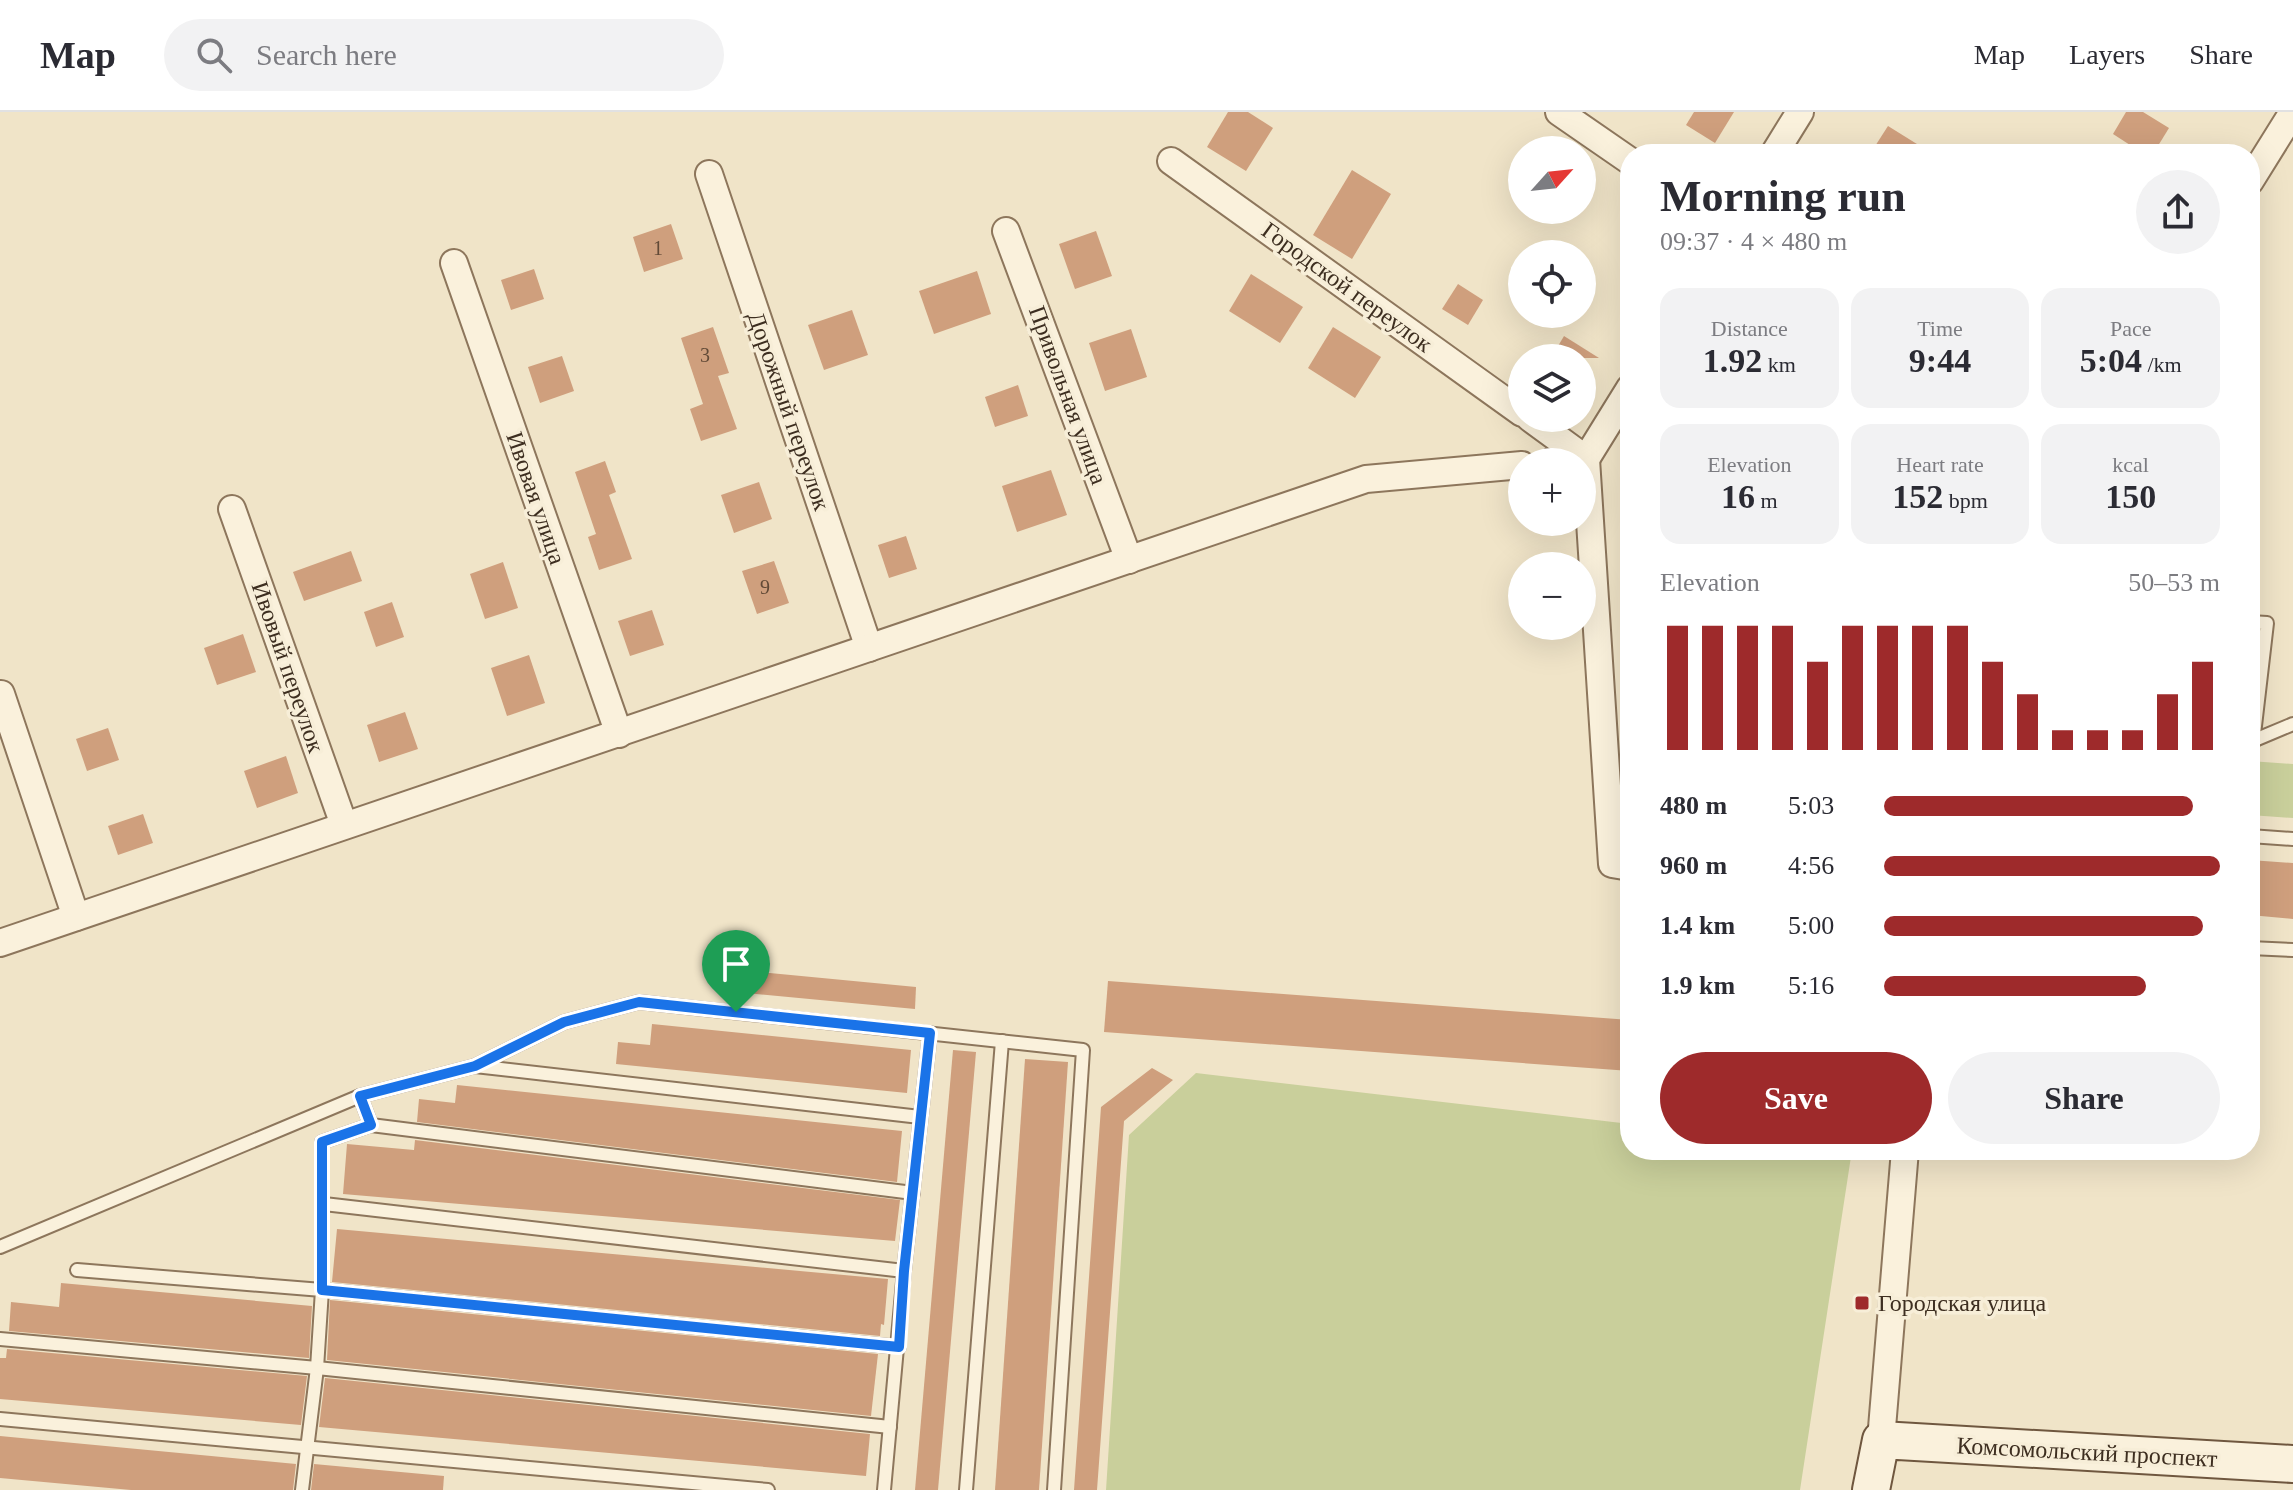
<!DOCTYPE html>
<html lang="en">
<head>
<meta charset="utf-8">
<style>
	:root { --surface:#fff; --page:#f2f2f3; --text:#2b2b33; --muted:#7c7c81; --line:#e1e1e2; --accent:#9e2a2b }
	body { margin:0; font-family:"Times New Roman",serif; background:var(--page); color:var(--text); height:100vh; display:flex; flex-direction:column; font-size:30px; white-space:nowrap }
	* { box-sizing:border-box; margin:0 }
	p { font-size:26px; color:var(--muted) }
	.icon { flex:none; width:44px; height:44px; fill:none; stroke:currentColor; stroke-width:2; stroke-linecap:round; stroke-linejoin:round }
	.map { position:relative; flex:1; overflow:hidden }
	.sheet { position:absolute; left:1620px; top:32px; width:640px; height:1016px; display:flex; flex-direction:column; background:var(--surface); border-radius:32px; box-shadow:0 8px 32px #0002 }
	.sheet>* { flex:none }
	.needle { width:52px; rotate:63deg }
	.tools { position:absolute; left:1508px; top:24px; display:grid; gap:16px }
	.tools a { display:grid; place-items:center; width:88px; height:88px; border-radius:50%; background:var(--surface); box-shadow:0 8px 32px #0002; font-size:40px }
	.pin { position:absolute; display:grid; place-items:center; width:68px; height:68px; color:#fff; margin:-82px -34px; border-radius:50% 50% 50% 0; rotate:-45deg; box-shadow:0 0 8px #0007 }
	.pin .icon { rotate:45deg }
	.round { display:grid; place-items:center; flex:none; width:84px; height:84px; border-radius:42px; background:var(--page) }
	.headline { display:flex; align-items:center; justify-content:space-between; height:136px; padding:0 40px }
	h1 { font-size:44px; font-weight:700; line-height:60px }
	.figures { display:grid; grid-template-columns:repeat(3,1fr); gap:12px; height:136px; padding:8px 40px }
	.figures div { display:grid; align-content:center; border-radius:20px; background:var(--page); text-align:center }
	.figures b { font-size:34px; font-weight:700 }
	.figures small { font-size:22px; font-weight:400 }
	.figures p { font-size:22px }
	.chart { height:224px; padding:16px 40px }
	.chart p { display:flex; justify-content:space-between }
	.chart svg { width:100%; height:144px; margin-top:8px; stroke:var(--accent); stroke-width:6 }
	.action { display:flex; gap:16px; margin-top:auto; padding:16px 40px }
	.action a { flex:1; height:92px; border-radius:48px; background:var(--accent); color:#fff; font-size:32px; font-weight:700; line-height:92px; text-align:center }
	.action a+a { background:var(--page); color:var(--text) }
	ul { padding:0 40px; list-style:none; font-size:26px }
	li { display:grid; grid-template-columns:128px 96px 1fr; align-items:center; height:60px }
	li i { height:20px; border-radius:10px; background:var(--accent) }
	header { display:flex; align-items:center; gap:48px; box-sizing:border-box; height:112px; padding:0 40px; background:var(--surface); border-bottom:2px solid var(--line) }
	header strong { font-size:38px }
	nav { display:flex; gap:44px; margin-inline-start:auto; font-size:28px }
	.search { width:560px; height:72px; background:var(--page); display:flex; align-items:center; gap:20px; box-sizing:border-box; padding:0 28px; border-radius:44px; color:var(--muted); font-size:30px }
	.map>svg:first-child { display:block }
	.green { fill:#c9cf9b }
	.building { fill:#cf9f7d }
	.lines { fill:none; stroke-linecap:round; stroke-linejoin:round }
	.service-casing { stroke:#8d765c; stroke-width:16 }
	.minor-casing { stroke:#8d765c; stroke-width:30 }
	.secondary-casing { stroke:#6f573f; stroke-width:40 }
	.service { stroke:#faf1dc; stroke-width:12 }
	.minor { stroke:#faf1dc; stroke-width:26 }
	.secondary { stroke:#faf1dc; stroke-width:36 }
	.route-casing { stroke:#fff; stroke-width:16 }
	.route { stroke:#1a73e8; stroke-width:10 }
	.poi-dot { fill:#9e2a2b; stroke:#f7eed8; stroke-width:3 }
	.labels { text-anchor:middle; stroke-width:7; stroke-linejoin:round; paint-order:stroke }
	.number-label { font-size:20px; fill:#624a37 }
	.street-label { font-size:24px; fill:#3d2e20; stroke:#f7eed8 }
	.poi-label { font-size:24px; fill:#3d2e20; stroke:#f7eed8; text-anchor:start }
</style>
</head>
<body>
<header>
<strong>Map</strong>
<div class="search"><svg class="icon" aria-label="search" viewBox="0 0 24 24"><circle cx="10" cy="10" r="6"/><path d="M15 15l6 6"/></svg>Search here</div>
<nav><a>Map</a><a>Layers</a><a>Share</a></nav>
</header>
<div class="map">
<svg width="2293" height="1378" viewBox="0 0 2293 1378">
	<rect width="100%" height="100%" fill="#f0e4c8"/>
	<g class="green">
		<polygon points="2250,649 2293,652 2293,706 2250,703"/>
		<polygon points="1196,961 1630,1012 1630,1038 1852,1038 1800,1378 1106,1378 1129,1023"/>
	</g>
	<g class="building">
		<polygon points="1228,0 1248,0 1273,16 1246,59 1207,35"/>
		<polygon points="1694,0 1734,0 1715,31 1686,13"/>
		<polygon points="2126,0 2143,0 2169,16 2153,42 2144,42 2113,22"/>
		<polygon points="1888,14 1933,42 1870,42"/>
		<polygon points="1352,58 1391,82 1352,147 1313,123"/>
		<polygon points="671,112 683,147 644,160 633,125"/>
		<polygon points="1096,119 1112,164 1075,177 1059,132"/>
		<polygon points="534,157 544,187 511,198 501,168"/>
		<polygon points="977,159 991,202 934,222 919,179"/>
		<polygon points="1251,162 1303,195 1280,231 1229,199"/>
		<polygon points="1458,172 1483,188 1468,213 1442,197"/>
		<polygon points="852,198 868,243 824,258 808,213"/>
		<polygon points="713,215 729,261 718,264 737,317 701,329 690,297 703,292 681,226"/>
		<polygon points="1333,215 1381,245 1355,286 1308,256"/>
		<polygon points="1131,217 1147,265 1105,279 1089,231"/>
		<polygon points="1564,224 1599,246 1551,246"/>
		<polygon points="562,244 574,279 540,291 528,255"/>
		<polygon points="1018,273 1028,304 995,315 985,285"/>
		<polygon points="605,349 616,380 609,383 632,447 599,458 588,425 596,422 575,360"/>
		<polygon points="1051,358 1067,403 1017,420 1002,374"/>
		<polygon points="759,370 772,407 734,421 721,383"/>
		<polygon points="906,424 917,457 889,466 878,433"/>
		<polygon points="351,439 362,469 304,489 293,460"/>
		<polygon points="774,449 789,491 757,502 742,459"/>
		<polygon points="503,450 518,496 485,507 470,462"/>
		<polygon points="392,490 404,525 376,535 364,500"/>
		<polygon points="652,498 664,533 630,544 618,509"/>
		<polygon points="243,522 256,560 217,573 204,536"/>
		<polygon points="529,543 545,591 507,604 491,556"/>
		<polygon points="405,600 418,637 379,650 367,613"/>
		<polygon points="108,616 119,648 87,659 76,627"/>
		<polygon points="286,644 298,681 257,696 244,659"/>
		<polygon points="143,702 153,731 118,743 108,714"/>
		<polygon points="2250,748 2293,751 2293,807 2250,803"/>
		<polygon points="737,858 916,875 915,897 735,880"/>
		<polygon points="1108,869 1630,908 1630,959 1104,920"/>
		<polygon points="652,912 911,938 907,981 616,952 618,930 650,933"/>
		<polygon points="953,938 976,940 938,1378 915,1378"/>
		<polygon points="1025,947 1068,950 1039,1378 995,1378"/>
		<polygon points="1152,956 1173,968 1124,1009 1097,1378 1074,1378 1101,995"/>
		<polygon points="457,973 902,1019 897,1070 417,1010 419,987 455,991"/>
		<polygon points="415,1028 900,1088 895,1129 343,1082 347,1032 414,1038"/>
		<polygon points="337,1117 888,1167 884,1213 881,1212 880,1224 332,1170"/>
		<polygon points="61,1171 312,1194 309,1246 9,1219 11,1190 59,1195"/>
		<polygon points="330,1188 878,1242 871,1304 327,1248"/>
		<polygon points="7,1237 307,1264 301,1313 0,1287 0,1246 6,1246"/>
		<polygon points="325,1266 870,1322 866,1364 319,1315"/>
		<polygon points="0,1324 296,1352 293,1378 131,1378 0,1366"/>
		<polygon points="314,1352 444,1364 443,1378 311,1378"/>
	</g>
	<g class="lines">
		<g class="service-casing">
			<g id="service">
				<polyline points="2250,510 2267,511 2253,631"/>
				<polyline points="2250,630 2293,612"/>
				<polyline points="2250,724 2293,727"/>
				<polyline points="2250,836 2293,838"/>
				<polyline points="475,954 920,1005"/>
				<polyline points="360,984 371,1013 913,1081"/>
				<polyline points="324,1092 904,1159"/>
				<polyline points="0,1135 360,984 475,954 564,910 639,890 1083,938 1054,1378"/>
				<polyline points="77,1158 322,1178 899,1235"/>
				<polyline points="0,1227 317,1256 890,1315"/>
				<polyline points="0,1307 768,1378"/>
				<polyline points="302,1378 317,1256 322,1178 322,1030 371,1013"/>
				<polyline points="884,1378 904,1159 930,921"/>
				<polyline points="966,1378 1002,929"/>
			</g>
		</g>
		<g class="minor-casing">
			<g id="minor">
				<polyline points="1559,0 1630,49"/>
				<polyline points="1774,42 1800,0"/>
				<polyline points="1171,49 1522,301"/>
				<polyline points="709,62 869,536"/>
				<polyline points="2250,69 2293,0"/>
				<polyline points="1006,119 1129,448"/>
				<polyline points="454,151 619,622"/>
				<polyline points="1530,306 1586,347"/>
				<polyline points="1586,347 1612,752 1630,755"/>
				<polyline points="1586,347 1630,276"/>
				<polyline points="1551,350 1586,347"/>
				<polyline points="232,397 344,713"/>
				<polyline points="1,582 76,805"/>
				<polyline points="0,831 1366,367 1522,353"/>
				<polyline points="1881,1328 1905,1038"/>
			</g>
		</g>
		<g class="secondary-casing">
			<polyline id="secondary" points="1871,1378 1881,1328 2293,1352"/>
		</g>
		<use href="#service" class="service"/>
		<use href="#minor" class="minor"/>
		<use href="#secondary" class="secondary"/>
	</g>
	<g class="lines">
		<g class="route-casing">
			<polygon id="route" points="639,890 930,921 904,1159 899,1235 322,1178 322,1030 371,1013 360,984 475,954 564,910"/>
		</g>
		<use href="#route" class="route"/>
	</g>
	<rect class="poi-dot" x="1854" y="1183" width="16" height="16" rx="4"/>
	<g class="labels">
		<g class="number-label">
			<text x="658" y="143">1</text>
			<text x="705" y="250">3</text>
			<text x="765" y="482">9</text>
		</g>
		<g class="street-label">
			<text transform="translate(1347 175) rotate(36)" y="8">Городской переулок</text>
			<text transform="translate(1068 283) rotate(70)" y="8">Привольная улица</text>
			<text transform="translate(789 299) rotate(71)" y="8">Дорожный переулок</text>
			<text transform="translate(536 386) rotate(71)" y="8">Ивовая улица</text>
			<text transform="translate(288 555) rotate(71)" y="8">Ивовый переулок</text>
			<text transform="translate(2087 1340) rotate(3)" y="8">Комсомольский проспект</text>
		</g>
		<g class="poi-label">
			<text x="1878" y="1199">Городская улица</text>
		</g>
	</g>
</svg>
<div class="tools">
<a><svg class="needle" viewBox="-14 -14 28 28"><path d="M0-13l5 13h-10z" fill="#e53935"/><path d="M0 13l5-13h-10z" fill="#7c7c81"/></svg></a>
<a><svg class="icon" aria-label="locate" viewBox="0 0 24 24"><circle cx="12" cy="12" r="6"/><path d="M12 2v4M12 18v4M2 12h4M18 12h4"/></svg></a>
<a><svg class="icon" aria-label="layers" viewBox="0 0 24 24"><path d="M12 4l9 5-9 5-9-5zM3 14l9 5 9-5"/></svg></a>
<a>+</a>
<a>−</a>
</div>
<div class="pin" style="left:736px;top:900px;background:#1e9e55"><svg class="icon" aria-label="arrive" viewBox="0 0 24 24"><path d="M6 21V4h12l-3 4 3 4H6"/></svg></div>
<section class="sheet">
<div class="headline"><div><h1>Morning run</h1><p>09:37 · 4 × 480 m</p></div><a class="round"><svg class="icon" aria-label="share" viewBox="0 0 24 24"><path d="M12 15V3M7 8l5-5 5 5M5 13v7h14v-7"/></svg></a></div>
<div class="figures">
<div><p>Distance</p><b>1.92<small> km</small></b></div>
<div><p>Time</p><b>9:44</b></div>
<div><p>Pace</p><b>5:04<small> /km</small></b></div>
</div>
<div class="figures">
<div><p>Elevation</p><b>16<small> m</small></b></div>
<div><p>Heart rate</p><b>152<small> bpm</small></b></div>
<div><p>kcal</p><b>150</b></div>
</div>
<div class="chart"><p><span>Elevation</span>50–53 m</p>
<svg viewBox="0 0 160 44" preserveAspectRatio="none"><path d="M5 44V6M15 44V6M25 44V6M35 44V6M45 44V17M55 44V6M65 44V6M75 44V6M85 44V6M95 44V17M105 44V27M115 44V38M125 44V38M135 44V38M145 44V27M155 44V17"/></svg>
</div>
<ul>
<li><b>480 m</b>5:03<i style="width:92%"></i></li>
<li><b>960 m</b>4:56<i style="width:100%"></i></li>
<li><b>1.4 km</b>5:00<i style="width:95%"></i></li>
<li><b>1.9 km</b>5:16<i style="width:78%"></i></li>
</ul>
<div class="action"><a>Save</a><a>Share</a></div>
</section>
</div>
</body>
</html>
